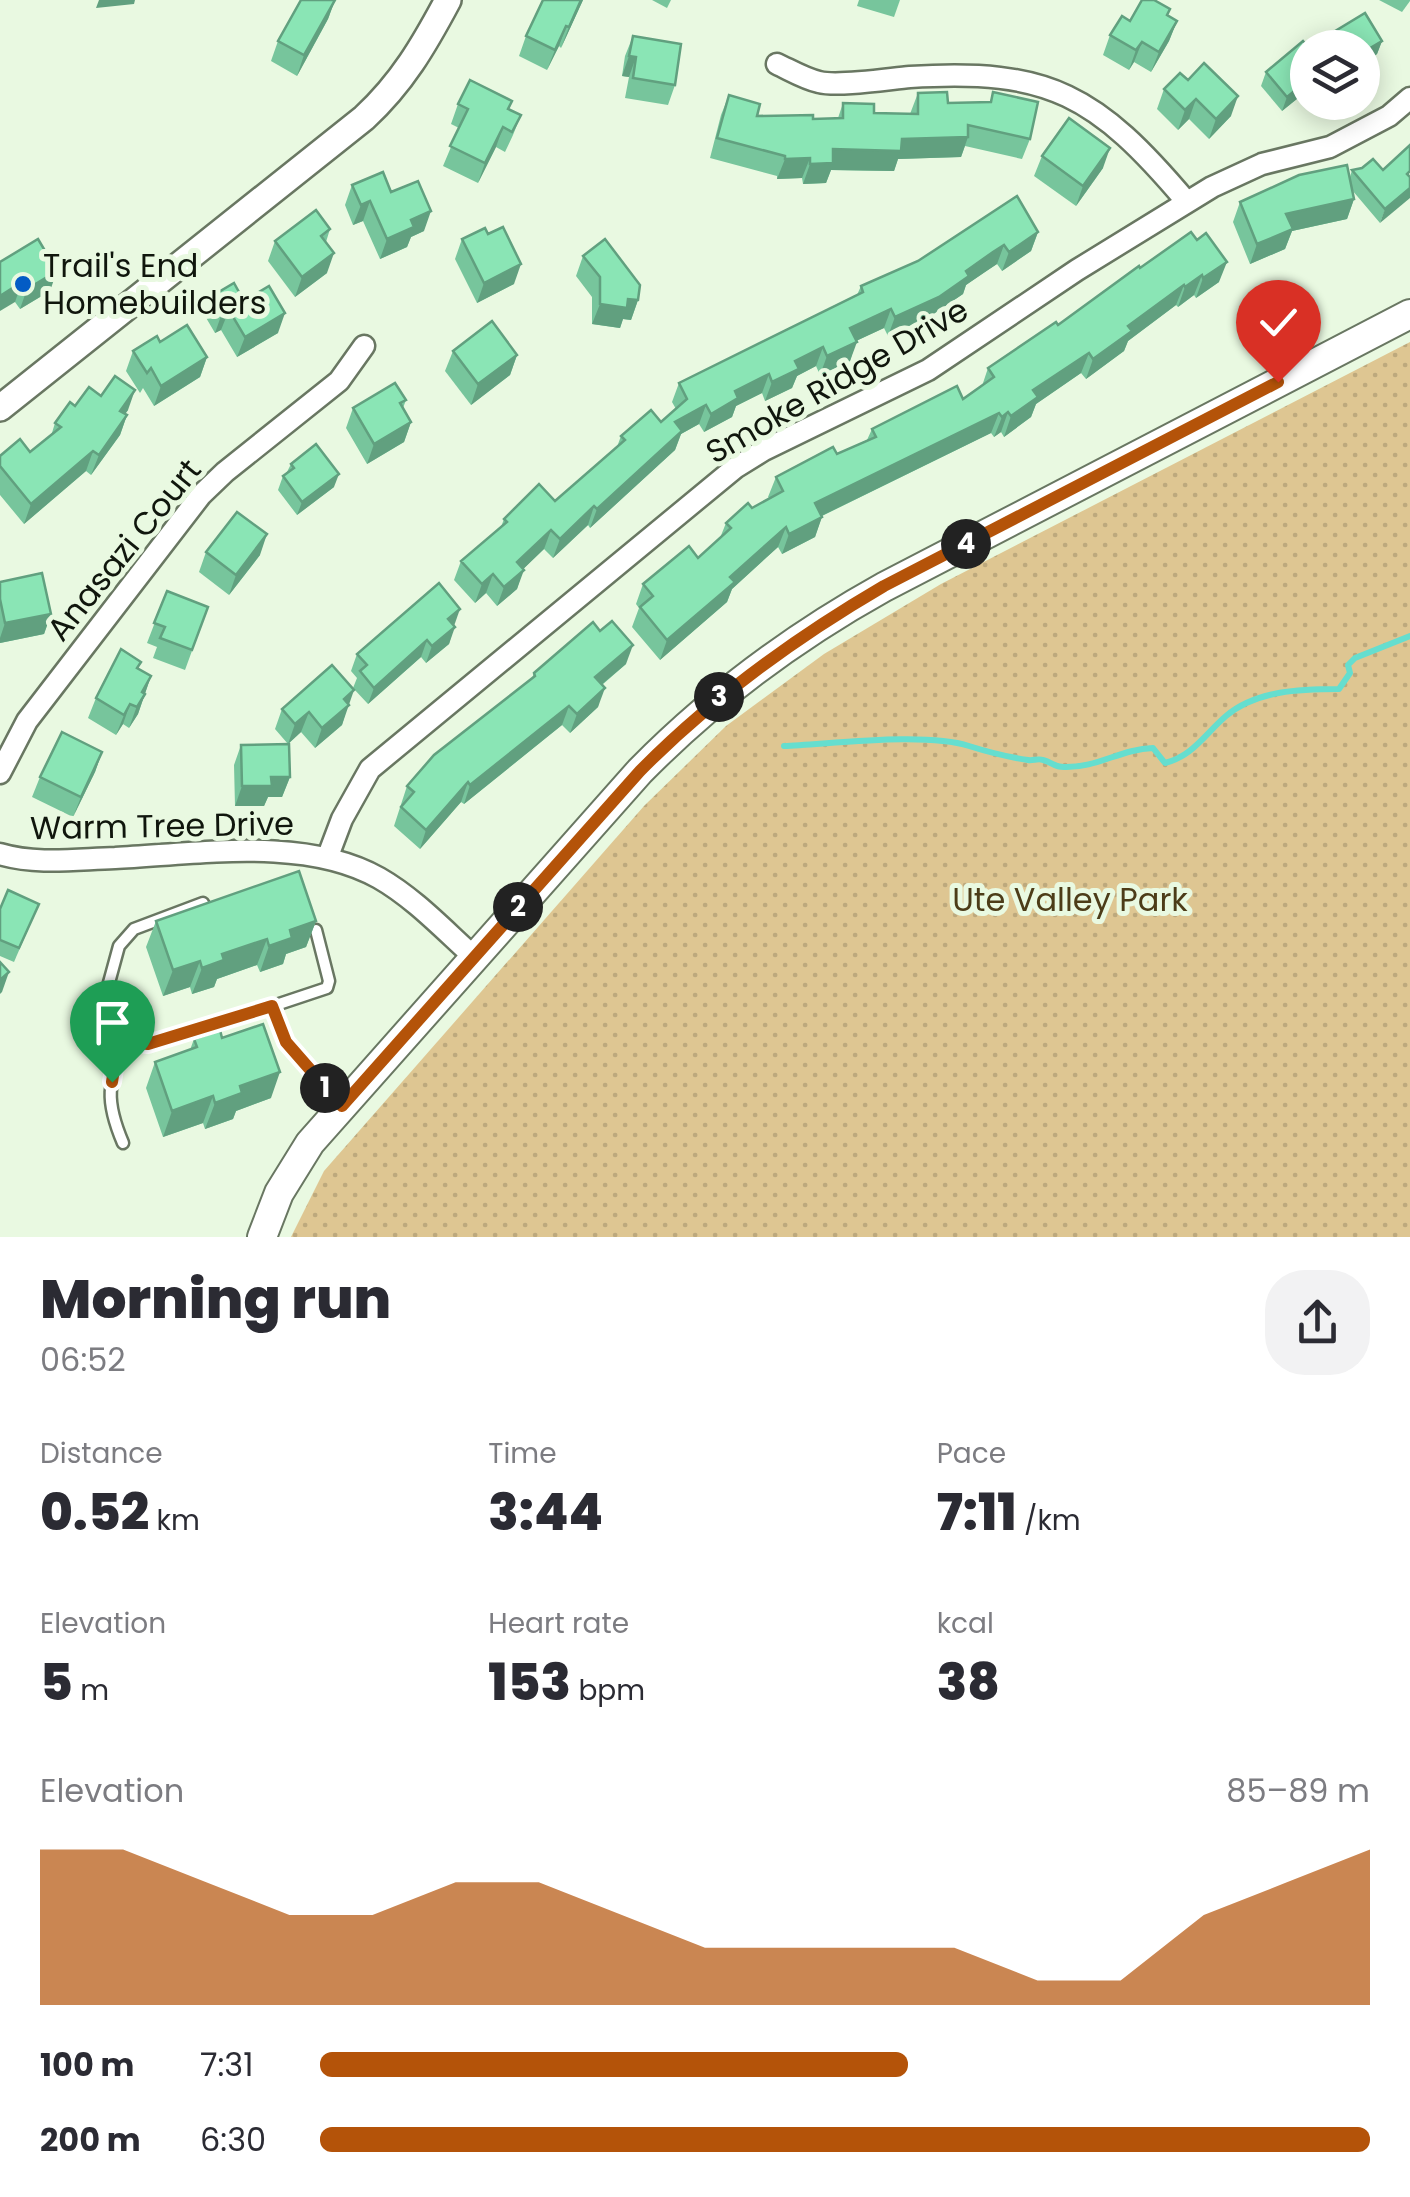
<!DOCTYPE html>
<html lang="en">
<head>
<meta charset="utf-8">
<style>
	:root { --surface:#fff; --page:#f2f2f3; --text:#2b2b33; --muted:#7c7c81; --accent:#b45309 }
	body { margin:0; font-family:Poppins,sans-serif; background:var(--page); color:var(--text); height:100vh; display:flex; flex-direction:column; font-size:38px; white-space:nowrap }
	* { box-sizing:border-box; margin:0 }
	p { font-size:32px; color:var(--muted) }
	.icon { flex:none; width:55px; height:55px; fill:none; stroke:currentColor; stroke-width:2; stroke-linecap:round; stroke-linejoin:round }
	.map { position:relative; height:1237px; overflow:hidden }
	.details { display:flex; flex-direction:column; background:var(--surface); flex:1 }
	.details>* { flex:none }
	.buttons { position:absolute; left:1290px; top:30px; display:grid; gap:20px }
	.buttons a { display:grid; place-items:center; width:90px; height:90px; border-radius:50%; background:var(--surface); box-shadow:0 5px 25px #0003; font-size:50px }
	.pin { position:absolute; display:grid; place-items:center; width:85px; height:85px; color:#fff; margin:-102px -42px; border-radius:50% 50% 50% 0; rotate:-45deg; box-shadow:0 0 10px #0007 }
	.pin .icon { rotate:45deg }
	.km { position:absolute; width:50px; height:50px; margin:-25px; border-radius:50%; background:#222; color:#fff; font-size:28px; line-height:50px; text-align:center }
	.round { display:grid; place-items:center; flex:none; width:105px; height:105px; border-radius:40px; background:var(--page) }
	.overview { display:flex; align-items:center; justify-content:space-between; height:170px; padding:0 40px }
	h1 { font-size:55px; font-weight:800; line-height:75px }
	.figures { display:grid; grid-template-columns:repeat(3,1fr); gap:15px; height:170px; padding:10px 40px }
	.figures div { display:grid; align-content:center }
	.figures b { font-size:50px; font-weight:800 }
	.figures small { font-size:28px; font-weight:400 }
	.figures p { font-size:28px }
	.chart { height:280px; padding:20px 40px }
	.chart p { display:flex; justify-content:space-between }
	.chart svg { width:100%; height:180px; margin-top:10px; fill:var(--accent); opacity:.7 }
	ul { padding:0 40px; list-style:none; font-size:32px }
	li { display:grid; grid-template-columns:160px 120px 1fr; align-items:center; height:75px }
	li i { height:25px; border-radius:12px; background:var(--accent) }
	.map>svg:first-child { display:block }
	.park { fill:url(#park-dots) }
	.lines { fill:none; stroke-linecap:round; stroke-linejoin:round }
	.stream { stroke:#65decf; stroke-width:6 }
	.service-casing { stroke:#697762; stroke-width:15 }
	.minor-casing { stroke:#697762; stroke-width:25 }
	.tertiary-casing { stroke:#697762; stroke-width:30 }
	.secondary-casing { stroke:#697762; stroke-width:32 }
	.service { stroke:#fff; stroke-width:10 }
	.minor { stroke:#fff; stroke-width:20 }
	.tertiary { stroke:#fff; stroke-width:25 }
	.secondary { stroke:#fff; stroke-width:28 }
	.wall { fill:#77c59c }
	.shaded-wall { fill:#61a07f }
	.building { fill:#8ae5b5; stroke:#61a07f; stroke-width:2.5 }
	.route-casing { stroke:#fff; stroke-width:20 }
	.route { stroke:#b45309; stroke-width:12 }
	.poi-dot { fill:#035cc5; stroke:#e9f9e1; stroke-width:4 }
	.labels { text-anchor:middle; stroke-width:10; stroke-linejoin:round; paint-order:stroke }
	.poi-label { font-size:32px; fill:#10160d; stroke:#e9f9e1; text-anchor:start }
	.street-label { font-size:32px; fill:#10160d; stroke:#e9f9e1 }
	.park-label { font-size:32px; fill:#4c3c18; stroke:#e9f9e1 }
</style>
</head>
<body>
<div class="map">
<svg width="1410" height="1237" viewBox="0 0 1410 1237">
	<defs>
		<pattern id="park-dots" width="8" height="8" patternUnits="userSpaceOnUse" patternTransform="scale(2.5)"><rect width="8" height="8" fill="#dec692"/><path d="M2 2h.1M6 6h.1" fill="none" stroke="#bda97d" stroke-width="1.8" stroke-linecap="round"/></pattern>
	</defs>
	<rect width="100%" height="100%" fill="#e9f9e1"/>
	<polygon class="park" points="1410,342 1410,1237 291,1237 324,1171 644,806 726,726 824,654 941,584"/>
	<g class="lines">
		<path class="stream" d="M784,746C832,744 925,732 969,746C988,752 1008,757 1028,760C1033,761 1038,758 1043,760C1052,762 1054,767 1064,767C1097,768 1121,749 1153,748L1165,763C1193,756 1205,734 1226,716C1256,690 1302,689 1339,689L1350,673L1348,665L1355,658L1410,636"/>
		<g class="service-casing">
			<g id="service">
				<polyline points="203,903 134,929 119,946 107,990 122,1034 137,1045 147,1044 273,1006 286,1041 341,1105"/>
				<polyline points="273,1006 327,988 329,981 316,930"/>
				<path d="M123,1143C106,1103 105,1080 130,1043"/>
			</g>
		</g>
		<g class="minor-casing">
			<g id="minor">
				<path d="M777,64C790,70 805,79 819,82C838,87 888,79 910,77C1050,68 1097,96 1186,201"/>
				<polyline points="0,773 27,721 201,495 225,472 339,381 364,346"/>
				<path d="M0,854C37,865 77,859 115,858C197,854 305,836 379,878C414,898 443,929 473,956"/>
				<polyline points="328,856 342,819 370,769 735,468 764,450 928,370 1077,270 1212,187 1262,164 1330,147 1389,116 1410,98"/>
			</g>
		</g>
		<g class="tertiary-casing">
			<path id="tertiary" d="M0,408L364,118C402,83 424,45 448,0"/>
		</g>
		<g class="secondary-casing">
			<path id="secondary" d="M262,1237L279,1193L310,1143L640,771C713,697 794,637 884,587L1410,314"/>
		</g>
		<use href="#service" class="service"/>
		<use href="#minor" class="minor"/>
		<use href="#tertiary" class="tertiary"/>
		<use href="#secondary" class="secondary"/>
	</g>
	<g class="wall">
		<polygon points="335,0 328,19 297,76 271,61 278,41"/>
		<polygon points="543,0 583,0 561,48 559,46 547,70 519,56 526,36"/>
		<polygon points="652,0 671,0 667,8"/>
		<polygon points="859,0 900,0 894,17 857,6"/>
		<polygon points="1379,0 1410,0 1410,1 1402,12"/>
		<polygon points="1170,9 1168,15 1177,21 1169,41 1151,72 1134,62 1129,70 1103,55 1110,35 1130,21"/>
		<polygon points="1332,33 1382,41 1377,54 1372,58 1367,72 1362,75 1362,48 1327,48"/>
		<polygon points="633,36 675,85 668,105 625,98 629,77 622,76 625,56"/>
		<polygon points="1308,48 1308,90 1282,111 1261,86 1266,72"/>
		<polygon points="1180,73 1231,116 1209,139 1189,119 1178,130 1157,109 1164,89"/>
		<polygon points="993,92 1030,139 1022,159 965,146 961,157 898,159 894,171 831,170 826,183 803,184 802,178 777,179 777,176 710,158 721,115 729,95 757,116 813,119 838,118 843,103 874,113 910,114 918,93 948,103 990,102"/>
		<polygon points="512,101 509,110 521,115 513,135 505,152 496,147 478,183 443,166 459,128 451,124 458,104"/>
		<polygon points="1410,145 1380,223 1352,190 1354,199 1347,219 1292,231 1285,249 1250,264 1233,222 1240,202 1350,177 1352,170 1383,170"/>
		<polygon points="1042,156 1103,168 1076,206 1034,176"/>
		<polygon points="352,185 391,192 424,231 411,237 407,247 380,259 363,221 353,225 345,205"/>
		<polygon points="330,229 326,242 327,273 295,297 268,261 275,241"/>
		<polygon points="1038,232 1031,251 1002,271 997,264 986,271 966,285 963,294 932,315 888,336 884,328 856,341 850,361 820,375 816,366 797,376 792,388 765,401 762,393 736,406 732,417 704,432 699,424 681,434 675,450 590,528 588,525 553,558 544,549 523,569 517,589 497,606 486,593 475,603 454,580 461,561 501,527 504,519 555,501 617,447 621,436 661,422 676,409 672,402 679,383 857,295 861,286"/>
		<polygon points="1191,232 1219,282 1196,298 1194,295 1178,307 1176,305 1128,341 1124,351 1086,379 1081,373 1036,404 1031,417 1004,437 1001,432 994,437 991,433 822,516 815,537 782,554 778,547 732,589 727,602 660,660 632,627 639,608 636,604 643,584 698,558 720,538 726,523 769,498 768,497 776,477 837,454 867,440 872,429 963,399 982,386 988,368 1058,325"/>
		<polygon points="462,239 514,284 477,303 455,259"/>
		<polygon points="583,256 638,300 631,320 623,319 620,328 592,324 592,297 576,276"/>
		<polygon points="0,262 50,291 20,309 15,302"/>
		<polygon points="212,296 244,301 278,333 237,357 221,330 215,333 205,316"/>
		<polygon points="160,342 207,357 200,377 154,406 143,388 140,393 126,371 133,351"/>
		<polygon points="453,351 517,355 510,375 471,405 445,371"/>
		<polygon points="101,396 128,410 125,414 127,415 120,435 91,475 86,471 24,524 0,495 0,456 30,452 51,436 55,423 75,406"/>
		<polygon points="406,400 403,408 411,422 404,442 367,464 346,428 353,408"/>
		<polygon points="291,464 334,487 297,515 278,490 283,476 287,472"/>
		<polygon points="206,552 260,555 229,595 199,572"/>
		<polygon points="0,582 51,614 44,634 0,643"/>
		<polygon points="167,591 208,607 185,670 153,658 157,647 147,643"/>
		<polygon points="454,626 449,644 426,663 421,657 368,704 353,688 357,678 351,671 357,654"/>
		<polygon points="626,664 602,685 598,707 570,733 562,725 464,804 461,802 420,849 394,826 407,786 532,679 534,673"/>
		<polygon points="139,669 151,676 138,714 129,728 123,724 116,735 88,718 96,698"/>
		<polygon points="348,704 342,725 315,748 301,732 288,744 290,777 282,797 268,797 264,806 235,806 234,765 241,745 288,744 275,729 282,709"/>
		<polygon points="102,752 95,772 73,817 32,797 40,777"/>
		<polygon points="39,904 14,962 0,956 0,909"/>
		<polygon points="156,921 316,921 306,947 286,954 283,964 260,972 257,965 217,979 214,987 192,994 190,987 163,996 146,947"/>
		<polygon points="222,1038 271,1098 236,1111 233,1119 205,1129 203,1123 163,1137 146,1088 155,1062 190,1050 194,1039"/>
	</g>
	<g class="shaded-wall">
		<polygon points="99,0 135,0 134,4 96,8"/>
		<polygon points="335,0 328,19 297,76 304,55"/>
		<polygon points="581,0 583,0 561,48 569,27"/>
		<polygon points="1177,21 1169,41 1151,72 1159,52"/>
		<polygon points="566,26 559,46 547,70 555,50"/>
		<polygon points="1382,41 1377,54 1362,64 1367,50"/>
		<polygon points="1142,42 1134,62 1129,70 1136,50"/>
		<polygon points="629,56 636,57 629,77 622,76"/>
		<polygon points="1372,58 1367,72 1362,75 1362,64"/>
		<polygon points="1308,80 1308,90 1282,111 1287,97"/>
		<polygon points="1238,96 1231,116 1209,139 1216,119"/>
		<polygon points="1196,99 1189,119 1178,130 1185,110"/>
		<polygon points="503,127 496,147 478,183 485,163"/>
		<polygon points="968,137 961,157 898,159 894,171 831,170 826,183 803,184 810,164 833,149 902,139"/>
		<polygon points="1110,148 1103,168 1076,206 1083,186"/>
		<polygon points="810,158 802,178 777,179 785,159"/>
		<polygon points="1410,188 1410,198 1380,223 1385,209"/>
		<polygon points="1354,199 1347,219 1292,231 1285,249 1250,264 1257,244 1286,214"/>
		<polygon points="370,201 363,221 353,225 361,205"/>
		<polygon points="431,211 424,231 411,237 407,247 380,259 387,239 411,220"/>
		<polygon points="1038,232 1031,251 1002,271 1009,252"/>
		<polygon points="1004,245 997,264 966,285 963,294 932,315 888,336 895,317"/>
		<polygon points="334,253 327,273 295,297 302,277"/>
		<polygon points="1227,262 1219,282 1196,298 1203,278"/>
		<polygon points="521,264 514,284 477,303 484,283"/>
		<polygon points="57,271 50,291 20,309 27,289"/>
		<polygon points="1202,275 1194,295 1178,307 1185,287"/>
		<polygon points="22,282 15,302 0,311 0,296"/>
		<polygon points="1184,285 1176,305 1128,341 1124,351 1086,379 1093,359 1128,326"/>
		<polygon points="628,299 638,300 631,320 623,319 620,328 592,324 600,304"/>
		<polygon points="891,309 884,328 843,347 850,328"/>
		<polygon points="229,310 221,330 215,333 222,313"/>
		<polygon points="285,313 278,333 237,357 245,337"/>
		<polygon points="857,342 850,361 820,375 827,356"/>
		<polygon points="823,347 816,366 797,376 792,388 765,401 772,382 795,361"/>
		<polygon points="1089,353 1081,373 1036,404 1031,417 1004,437 1011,416 1033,390"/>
		<polygon points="517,355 510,375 471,405 478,384"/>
		<polygon points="207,357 200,377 154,406 161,386"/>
		<polygon points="769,374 762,393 736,406 732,417 704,432 711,414 735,391"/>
		<polygon points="135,390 128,410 113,431 120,411"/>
		<polygon points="706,405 699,424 681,434 675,450 590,528 597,509 675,422"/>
		<polygon points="1008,412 1001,432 994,437 1002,417"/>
		<polygon points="999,413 991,433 807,523 815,503"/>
		<polygon points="127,415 120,435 91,475 99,455"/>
		<polygon points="411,422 404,442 367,464 374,444"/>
		<polygon points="93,451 86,471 24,524 31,504"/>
		<polygon points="339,474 334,487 297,515 302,502"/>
		<polygon points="594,506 588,525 553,558 560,539"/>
		<polygon points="822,517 815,537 782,554 789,534"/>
		<polygon points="786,527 778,547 732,589 727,602 660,660 667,640 730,577"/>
		<polygon points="551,530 544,549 514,578 524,570 517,589 497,606 504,587 517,562"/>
		<polygon points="267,534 260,555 229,595 236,575"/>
		<polygon points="493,574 486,593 475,603 482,584"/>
		<polygon points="460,609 454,626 448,619"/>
		<polygon points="51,614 44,634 0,643 0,638 5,623"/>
		<polygon points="455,627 449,644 426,663 432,646"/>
		<polygon points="427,640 421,657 368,704 374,688"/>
		<polygon points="633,645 626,664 588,696 595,677"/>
		<polygon points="151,676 138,714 129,728 142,692"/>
		<polygon points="605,688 598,707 570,733 577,714"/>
		<polygon points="354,690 342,725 315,748 322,728 344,699"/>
		<polygon points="130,704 123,724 116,735 124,715"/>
		<polygon points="569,706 562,725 464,804 470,785"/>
		<polygon points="309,712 301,732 288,744 295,724"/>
		<polygon points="102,752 95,772 73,817 81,797"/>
		<polygon points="271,777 290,777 282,797 268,797 264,806 235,806 242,786"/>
		<polygon points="468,782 461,802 420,849 426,830"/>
		<polygon points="316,921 306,947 286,954 283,964 260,972 269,946 290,930"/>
		<polygon points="267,939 257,965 217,979 214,987 192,994 202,968 222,954"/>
		<polygon points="200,961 190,987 163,996 173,970"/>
		<polygon points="9,972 2,992 0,994 0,980"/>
		<polygon points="280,1072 271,1098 236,1111 233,1119 205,1129 215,1103 240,1086"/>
		<polygon points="213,1096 203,1123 163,1137 172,1111"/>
	</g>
	<g class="building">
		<polygon points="301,0 335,0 304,55 278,41"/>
		<polygon points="543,0 581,0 569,27 566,26 555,50 526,36"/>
		<polygon points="1142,0 1154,0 1170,9 1167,15 1177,21 1159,52 1142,42 1136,50 1110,35 1122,16 1130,21"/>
		<polygon points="1365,13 1382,41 1367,50 1372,58 1362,64 1362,48 1340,48 1332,33"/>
		<polygon points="633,36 681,44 675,85 633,78 636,57 629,56"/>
		<polygon points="1303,41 1309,48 1308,80 1287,97 1266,72"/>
		<polygon points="1204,63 1238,96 1216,119 1196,99 1185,110 1164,89 1180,73 1188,80"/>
		<polygon points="470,80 512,101 508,109 521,115 512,132 503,127 485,163 450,146 468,109 458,104"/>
		<polygon points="947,92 948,103 991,102 993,92 1038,102 1030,139 968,125 968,137 902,139 901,151 833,149 833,163 810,164 810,158 785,159 785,156 717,138 729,95 760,104 757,116 813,115 813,119 843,118 843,103 874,104 874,113 918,114 918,93"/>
		<polygon points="1069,118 1110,148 1083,186 1042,156"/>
		<polygon points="1410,145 1410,171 1407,174 1410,177 1410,188 1385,209 1352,170 1362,168 1373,159 1383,170"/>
		<polygon points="1347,165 1354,199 1286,214 1293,229 1257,244 1240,202 1299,175"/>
		<polygon points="383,172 391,192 418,181 431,211 411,220 414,227 387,239 370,201 361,205 352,185"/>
		<polygon points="1017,196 1038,232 1009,252 1004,245 993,252 966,271 969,276 939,297 895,317 891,309 850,328 857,342 827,356 823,347 795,361 799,369 772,382 769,374 735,391 738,398 711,414 706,405 675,422 682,431 597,509 594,506 560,539 551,530 517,562 524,570 504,587 493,574 482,584 461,561 507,522 504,519 539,484 555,501 625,440 621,436 651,410 661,422 687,399 679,383 863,292 861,286 918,261"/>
		<polygon points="316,210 330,229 321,236 334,253 302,277 275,241"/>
		<polygon points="503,227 521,264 484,283 462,239 485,228 488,234"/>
		<polygon points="1191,232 1197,240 1206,233 1227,262 1203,278 1202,275 1185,287 1184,285 1128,326 1132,331 1093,359 1089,353 1033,390 1038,397 1011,416 1008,412 1002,417 999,413 815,503 822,517 789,534 786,527 730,577 735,582 667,640 640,607 653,596 643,584 689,546 698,558 731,528 726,523 748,503 752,508 783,491 776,477 833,447 837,454 876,437 872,429 957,386 963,399 994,377 988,368 1056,322 1058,325 1139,266 1140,268"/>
		<polygon points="38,239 57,271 27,289 22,282 0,296 0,262"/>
		<polygon points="605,239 640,285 638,300 628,299 627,308 600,304 600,277 583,256"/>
		<polygon points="234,283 244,301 269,286 285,313 245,337 229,310 222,313 212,296"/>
		<polygon points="492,321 517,355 478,384 453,351"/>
		<polygon points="187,325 207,357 161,386 151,368 147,373 133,351 157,336 160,342"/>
		<polygon points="115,376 135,390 120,411 127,415 99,455 93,451 31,504 0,466 0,456 20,439 30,452 61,427 55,423 70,402 75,406 89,387 101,396"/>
		<polygon points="395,383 406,400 400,403 411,422 374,444 353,408"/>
		<polygon points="316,444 339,474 302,502 283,476 294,468 291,464"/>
		<polygon points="237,512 267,534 236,575 206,552"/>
		<polygon points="42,573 51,614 5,623 0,599 0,582"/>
		<polygon points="439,583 460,609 448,619 455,627 432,646 427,640 374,688 360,671 367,665 357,654"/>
		<polygon points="167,591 208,607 192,650 160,638 165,627 154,623"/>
		<polygon points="612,621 633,645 595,677 605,688 577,714 569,706 470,785 468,782 426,830 401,807 414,792 407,786 434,755 535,676 534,673 593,622 600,631"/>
		<polygon points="121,649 141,662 137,668 151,676 142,692 145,694 137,707 130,704 124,715 96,698"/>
		<polygon points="332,665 354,690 344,699 349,705 322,728 309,712 295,724 282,709"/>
		<polygon points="62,732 102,752 81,797 40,777"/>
		<polygon points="289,744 290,777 271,777 272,786 242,786 241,745"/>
		<polygon points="299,871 316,921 290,930 292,938 269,946 267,939 222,954 224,960 202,968 200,961 173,970 156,921"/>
		<polygon points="8,890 39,904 19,948 0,940 0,909"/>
		<polygon points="0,962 9,972 0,980"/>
		<polygon points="263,1024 280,1072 240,1086 242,1093 215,1103 213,1096 172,1111 155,1062 197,1047 194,1039 220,1030 222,1038"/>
	</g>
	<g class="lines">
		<g class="route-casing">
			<path id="route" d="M112,1082L114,1069L130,1042L148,1044L272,1006L286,1042L342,1106L640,771C713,697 795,638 884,586L1278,382"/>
		</g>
		<use href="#route" class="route"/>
	</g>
	<circle class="poi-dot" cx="23" cy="284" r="10"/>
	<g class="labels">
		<g class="poi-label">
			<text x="43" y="277">Trail's End<tspan x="43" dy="37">Homebuilders</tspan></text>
		</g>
		<g class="street-label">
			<text transform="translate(837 381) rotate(-30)" y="11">Smoke Ridge Drive</text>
			<text transform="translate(124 550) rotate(-51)" y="11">Anasazi Court</text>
			<text transform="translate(162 826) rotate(-1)" y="11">Warm Tree Drive</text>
		</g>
		<g class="park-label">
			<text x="1070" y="911">Ute Valley Park</text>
		</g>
	</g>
</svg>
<div class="buttons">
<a><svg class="icon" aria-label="layers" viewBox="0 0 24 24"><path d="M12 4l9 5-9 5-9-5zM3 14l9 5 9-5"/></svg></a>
</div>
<div class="pin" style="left:112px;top:1082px;background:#1e9e55"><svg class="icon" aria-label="arrive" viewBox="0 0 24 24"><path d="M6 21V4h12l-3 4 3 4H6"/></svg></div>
<div class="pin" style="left:1278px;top:382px;background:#d93025"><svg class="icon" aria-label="check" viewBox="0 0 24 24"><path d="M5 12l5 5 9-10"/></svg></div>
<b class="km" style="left:325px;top:1088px">1</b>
<b class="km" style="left:518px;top:907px">2</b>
<b class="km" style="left:719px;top:697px">3</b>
<b class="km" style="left:966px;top:544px">4</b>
</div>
<section class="details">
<div class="overview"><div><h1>Morning run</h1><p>06:52</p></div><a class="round"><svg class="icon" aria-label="share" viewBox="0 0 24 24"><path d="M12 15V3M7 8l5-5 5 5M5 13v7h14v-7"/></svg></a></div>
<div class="figures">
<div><p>Distance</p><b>0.52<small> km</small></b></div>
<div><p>Time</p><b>3:44</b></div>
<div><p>Pace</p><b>7:11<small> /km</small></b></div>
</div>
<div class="figures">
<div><p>Elevation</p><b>5<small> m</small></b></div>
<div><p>Heart rate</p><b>153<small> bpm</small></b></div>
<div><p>kcal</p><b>38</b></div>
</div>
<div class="chart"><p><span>Elevation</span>85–89 m</p>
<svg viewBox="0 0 160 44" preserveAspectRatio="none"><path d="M0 44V6L10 6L20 14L30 22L40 22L50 14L60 14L70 22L80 30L90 30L100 30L110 30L120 38L130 38L140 22L150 14L160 6V44z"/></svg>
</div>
<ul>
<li><b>100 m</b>7:31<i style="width:56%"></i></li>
<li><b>200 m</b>6:30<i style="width:100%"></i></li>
</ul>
</section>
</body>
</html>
